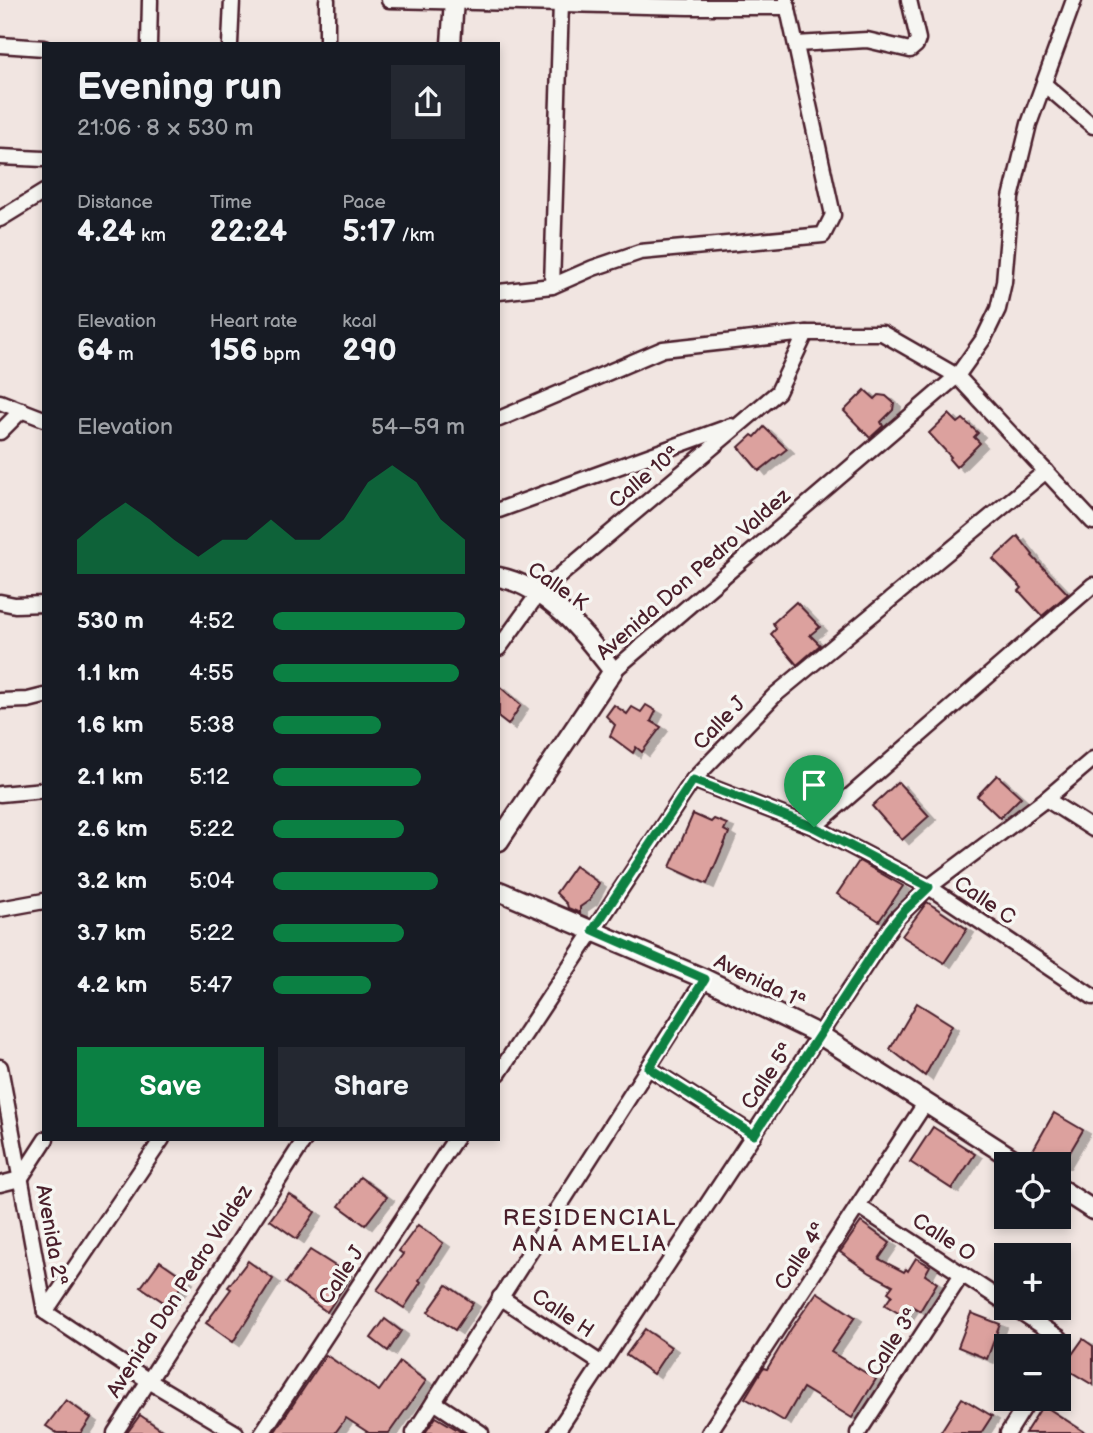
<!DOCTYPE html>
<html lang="en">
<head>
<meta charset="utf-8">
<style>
	:root { --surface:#171b24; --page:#242831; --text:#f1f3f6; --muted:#9ea1a6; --accent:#0b8043 }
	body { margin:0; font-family:"Balsamiq Sans",sans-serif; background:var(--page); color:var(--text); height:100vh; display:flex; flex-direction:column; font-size:26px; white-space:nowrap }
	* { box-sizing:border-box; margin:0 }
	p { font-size:23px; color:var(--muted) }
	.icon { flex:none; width:38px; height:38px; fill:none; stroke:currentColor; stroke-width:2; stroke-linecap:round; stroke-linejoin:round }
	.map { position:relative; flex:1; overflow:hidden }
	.details { position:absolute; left:42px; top:42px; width:458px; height:1099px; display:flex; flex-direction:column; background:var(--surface); border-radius:0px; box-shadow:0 4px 10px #0003 }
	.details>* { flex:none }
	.fabs { position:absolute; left:994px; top:1152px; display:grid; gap:14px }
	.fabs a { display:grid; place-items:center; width:77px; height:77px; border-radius:0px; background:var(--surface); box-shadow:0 4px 10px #0003; font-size:35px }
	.pin { position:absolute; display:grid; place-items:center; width:60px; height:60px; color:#fff; margin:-72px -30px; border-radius:50% 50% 50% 0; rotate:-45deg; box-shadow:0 0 7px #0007 }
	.pin .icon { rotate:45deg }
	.round { display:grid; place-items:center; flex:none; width:74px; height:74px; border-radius:0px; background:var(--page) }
	.summary { display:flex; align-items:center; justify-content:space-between; height:119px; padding:0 35px }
	h1 { font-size:38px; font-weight:600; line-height:52px }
	.figures { display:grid; grid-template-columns:repeat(3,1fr); gap:10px; height:119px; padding:7px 35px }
	.figures div { display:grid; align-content:center }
	.figures b { font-size:30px; font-weight:600 }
	.figures small { font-size:19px; font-weight:400 }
	.figures p { font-size:19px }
	.chart { height:196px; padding:14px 35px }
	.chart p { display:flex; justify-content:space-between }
	.chart svg { width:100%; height:126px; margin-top:7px; fill:var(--accent); opacity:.7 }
	.action { display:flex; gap:14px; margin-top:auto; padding:14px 35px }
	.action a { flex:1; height:80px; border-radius:0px; background:var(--accent); color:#fff; font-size:28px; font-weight:600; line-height:80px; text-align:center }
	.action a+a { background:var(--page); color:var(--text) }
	ul { padding:0 35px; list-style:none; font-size:23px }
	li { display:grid; grid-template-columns:112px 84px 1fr; align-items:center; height:52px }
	li i { height:18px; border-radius:9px; background:var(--accent) }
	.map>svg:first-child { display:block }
	.building { fill:#dca19e; stroke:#4a1f2b; stroke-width:2; filter:url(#shadow) }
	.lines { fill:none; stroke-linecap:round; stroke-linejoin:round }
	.minor-casing { stroke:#4a1f2b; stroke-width:19 }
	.tertiary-casing { stroke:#4a1f2b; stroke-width:23 }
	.minor { stroke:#f6f6f2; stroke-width:14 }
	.tertiary { stroke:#f6f6f2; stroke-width:18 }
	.route-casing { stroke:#fff; stroke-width:14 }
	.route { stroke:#0b8043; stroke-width:9 }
	.labels { text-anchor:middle; stroke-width:7; stroke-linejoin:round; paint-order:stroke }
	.street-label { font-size:21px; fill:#4a1f2b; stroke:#f6f6f2 }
	.neighbourhood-label { font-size:23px; letter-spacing:2px; fill:#4a1f2b; stroke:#f6f6f2 }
</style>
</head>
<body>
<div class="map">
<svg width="1093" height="1433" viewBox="0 0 1093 1433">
	<defs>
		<filter id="shadow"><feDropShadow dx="7" dy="4" stdDeviation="0" flood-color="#0004"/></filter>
	</defs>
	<rect width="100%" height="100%" fill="#f1e5e1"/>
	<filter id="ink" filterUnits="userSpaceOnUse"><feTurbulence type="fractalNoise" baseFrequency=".0143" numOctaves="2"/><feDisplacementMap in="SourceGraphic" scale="14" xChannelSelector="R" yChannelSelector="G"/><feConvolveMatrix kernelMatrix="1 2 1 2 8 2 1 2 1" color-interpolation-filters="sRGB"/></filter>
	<g filter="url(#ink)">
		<g class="building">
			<polygon points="865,390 875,399 879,395 886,396 894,403 893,410 881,422 883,426 870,438 844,411"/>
			<polygon points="949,414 958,423 963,419 978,433 974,437 980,443 956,467 949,459 951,457 929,433"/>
			<polygon points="764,427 787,449 759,471 739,447 752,435 755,437"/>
			<polygon points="1018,536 1033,555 1032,556 1068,594 1042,616 1019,591 1022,588 993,559"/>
			<polygon points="796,602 820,627 810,635 820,645 797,665 771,634 776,629 773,623"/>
			<polygon points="499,686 521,705 508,725 499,718"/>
			<polygon points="614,705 627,714 632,707 641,712 646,705 656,711 651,721 661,727 642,752 636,747 633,753 610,736 615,725 606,716"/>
			<polygon points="997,775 1021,797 1000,818 977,796"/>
			<polygon points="898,782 929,816 902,840 872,806"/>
			<polygon points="693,814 711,822 714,819 727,824 724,830 729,833 707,884 670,867"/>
			<polygon points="859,861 903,886 879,921 837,894"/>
			<polygon points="575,866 599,883 590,900 580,907 580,913 568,908 567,904 556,893"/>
			<polygon points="927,902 967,929 944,963 902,936"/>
			<polygon points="917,1003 952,1025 925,1076 890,1049"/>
			<polygon points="1054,1113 1083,1130 1063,1164 1036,1164 1029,1157"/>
			<polygon points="933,1127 975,1154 952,1189 910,1162"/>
			<polygon points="360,1177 387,1197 365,1225 339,1206"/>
			<polygon points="289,1194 315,1212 297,1239 270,1220"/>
			<polygon points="861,1222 890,1243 879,1259 904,1272 906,1269 908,1271 916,1258 930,1266 925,1275 937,1283 920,1311 912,1306 905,1317 885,1305 892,1295 888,1292 893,1285 870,1273 840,1252"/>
			<polygon points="418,1225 443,1243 419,1280 421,1282 404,1308 377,1290 403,1254 399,1251"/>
			<polygon points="310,1250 351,1276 327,1312 286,1283"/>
			<polygon points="160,1261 186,1279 168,1305 141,1287"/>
			<polygon points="248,1261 273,1279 233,1342 206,1323 231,1289 228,1287"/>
			<polygon points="447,1285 473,1303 455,1330 428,1312"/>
			<polygon points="817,1292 855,1317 831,1352 876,1379 852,1418 803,1388 784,1421 745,1398 763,1368 767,1369 791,1329"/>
			<polygon points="971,1313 1000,1324 987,1359 958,1347"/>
			<polygon points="385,1319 401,1331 388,1351 371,1338"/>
			<polygon points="645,1329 671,1347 653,1374 626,1355"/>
			<polygon points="1083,1339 1093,1346 1093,1385 1063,1367"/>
			<polygon points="326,1355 379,1391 400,1362 426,1381 389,1433 369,1433 346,1418 335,1433 274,1433"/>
			<polygon points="962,1398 992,1416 981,1433 940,1433"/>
			<polygon points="66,1400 91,1418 81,1433 57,1433 46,1426"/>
			<polygon points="1043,1405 1086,1433 1025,1433"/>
			<polygon points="140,1415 166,1433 127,1433"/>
			<polygon points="436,1417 463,1433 425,1433"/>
		</g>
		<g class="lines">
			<g class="minor-casing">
				<g id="minor">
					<polyline points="389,0 688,7 788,7"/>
					<polyline points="149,44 150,0"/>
					<polyline points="230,44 232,0"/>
					<polyline points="327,44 327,0"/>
					<polyline points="796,44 867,40 910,50 916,45 918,39 909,0"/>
					<polyline points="0,45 44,48"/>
					<polyline points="1044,84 1093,126"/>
					<polyline points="0,157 44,159"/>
					<polyline points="0,219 44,192"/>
					<polyline points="552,286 561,3"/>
					<polyline points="499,292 552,286 593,268 640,252 823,235 833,215 786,0"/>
					<polyline points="0,402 44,419"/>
					<polyline points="499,419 663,349 806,333 882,333 957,376 1093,522"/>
					<polyline points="0,432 22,410"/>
					<polyline points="499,510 731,426"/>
					<polyline points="0,602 15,605 44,604"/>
					<polyline points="499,648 538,594 778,392 806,333"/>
					<polyline points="613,671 957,376 984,338 998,309 1004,282 1011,198 1029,124 1074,0"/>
					<polyline points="0,701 28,700 44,696"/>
					<polyline points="693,780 814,827 929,887 1093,997"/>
					<polyline points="0,794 44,790"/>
					<polyline points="1046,799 1093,829"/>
					<polyline points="814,827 1093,585"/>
					<polyline points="0,909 44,901"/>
					<polyline points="0,1067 45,1312 149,1381 236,1433"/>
					<polyline points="649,1068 754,1135"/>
					<polyline points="499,1073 693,780 775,695 1046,471"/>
					<polyline points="0,1184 20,1179 46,1139"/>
					<polyline points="858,1206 1006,1303"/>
					<polyline points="500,1297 602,1364"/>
					<polyline points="1013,1307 1060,1338 1061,1343 1059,1352"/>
					<polyline points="45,1312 162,1139"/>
					<polyline points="434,1402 481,1433"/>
					<polyline points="115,1433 305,1139"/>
					<polyline points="262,1433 455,1139"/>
					<polyline points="414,1433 705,979"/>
					<polyline points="556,1433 896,919 929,887 1046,799 1093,759"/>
					<polyline points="709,1433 926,1102"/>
					<polyline points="858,1433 962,1274"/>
					<polyline points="1008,1433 1030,1398"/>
				</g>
			</g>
			<g class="tertiary-casing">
				<g id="tertiary">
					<polyline points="451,44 454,0"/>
					<path d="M499,577C548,587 584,633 613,671L499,841"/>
					<polyline points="499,891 705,979 820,1035 1021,1164"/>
					<polyline points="1059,1188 1093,1210"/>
				</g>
			</g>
			<use href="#minor" class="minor"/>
			<use href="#tertiary" class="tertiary"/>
		</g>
	</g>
	<g class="lines" filter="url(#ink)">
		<g class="route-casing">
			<polygon id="route" points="693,780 814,827 929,887 904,911 889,929 754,1135 649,1068 705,979 593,930"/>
		</g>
		<use href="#route" class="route"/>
	</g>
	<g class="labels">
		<g class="street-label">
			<text transform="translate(644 477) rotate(-40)" y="7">Calle 10ª</text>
			<text transform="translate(693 574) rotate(-41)" y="7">Avenida Don Pedro Valdez</text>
			<text transform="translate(558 586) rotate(35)" y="7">Calle K</text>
			<text transform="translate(719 723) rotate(-46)" y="7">Calle J</text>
			<text transform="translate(985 900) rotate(34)" y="7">Calle C</text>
			<text transform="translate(760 981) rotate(26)" y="7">Avenida 1ª</text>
			<text transform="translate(767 1076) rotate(-56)" y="7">Calle 5ª</text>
			<text transform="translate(52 1235) rotate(80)" y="7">Avenida 2ª</text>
			<text transform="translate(944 1237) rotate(33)" y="7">Calle O</text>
			<text transform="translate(800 1256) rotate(-57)" y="7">Calle 4ª</text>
			<text transform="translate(341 1275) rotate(-57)" y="7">Calle J</text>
			<text transform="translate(179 1291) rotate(-57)" y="7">Avenida Don Pedro Valdez</text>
			<text transform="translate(563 1313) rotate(34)" y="7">Calle H</text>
			<text transform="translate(892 1342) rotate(-57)" y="7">Calle 3ª</text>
		</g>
		<g class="neighbourhood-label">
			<text x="590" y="1225">RESIDENCIAL<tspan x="590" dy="26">ANA AMELIA</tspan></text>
		</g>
	</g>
</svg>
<div class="fabs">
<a><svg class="icon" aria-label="locate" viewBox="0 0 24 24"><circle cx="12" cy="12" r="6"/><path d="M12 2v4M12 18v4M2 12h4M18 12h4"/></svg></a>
<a>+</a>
<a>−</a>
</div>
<div class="pin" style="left:814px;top:827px;background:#1e9e55"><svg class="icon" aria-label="arrive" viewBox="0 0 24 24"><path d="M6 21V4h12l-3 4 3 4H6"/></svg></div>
<section class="details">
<div class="summary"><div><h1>Evening run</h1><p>21:06 · 8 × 530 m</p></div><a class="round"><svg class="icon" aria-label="share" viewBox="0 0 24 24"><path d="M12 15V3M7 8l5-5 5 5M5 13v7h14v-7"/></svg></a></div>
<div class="figures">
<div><p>Distance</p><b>4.24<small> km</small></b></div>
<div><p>Time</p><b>22:24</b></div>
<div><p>Pace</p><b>5:17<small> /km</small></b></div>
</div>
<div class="figures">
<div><p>Elevation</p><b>64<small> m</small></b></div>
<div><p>Heart rate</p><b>156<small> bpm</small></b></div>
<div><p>kcal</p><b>290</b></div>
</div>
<div class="chart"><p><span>Elevation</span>54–59 m</p>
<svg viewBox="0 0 160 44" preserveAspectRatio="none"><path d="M0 44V32L10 25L20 19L30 25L40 32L50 38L60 32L70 32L80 25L90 32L100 32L110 25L120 12L130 6L140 12L150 25L160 32V44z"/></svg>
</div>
<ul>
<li><b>530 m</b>4:52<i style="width:100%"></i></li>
<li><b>1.1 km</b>4:55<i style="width:97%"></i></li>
<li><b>1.6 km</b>5:38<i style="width:56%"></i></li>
<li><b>2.1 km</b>5:12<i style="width:77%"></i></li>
<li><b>2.6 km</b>5:22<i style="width:68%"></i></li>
<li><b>3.2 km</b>5:04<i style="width:86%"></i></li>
<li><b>3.7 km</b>5:22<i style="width:68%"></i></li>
<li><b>4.2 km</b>5:47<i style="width:51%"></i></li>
</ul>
<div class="action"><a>Save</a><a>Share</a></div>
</section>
</div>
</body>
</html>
